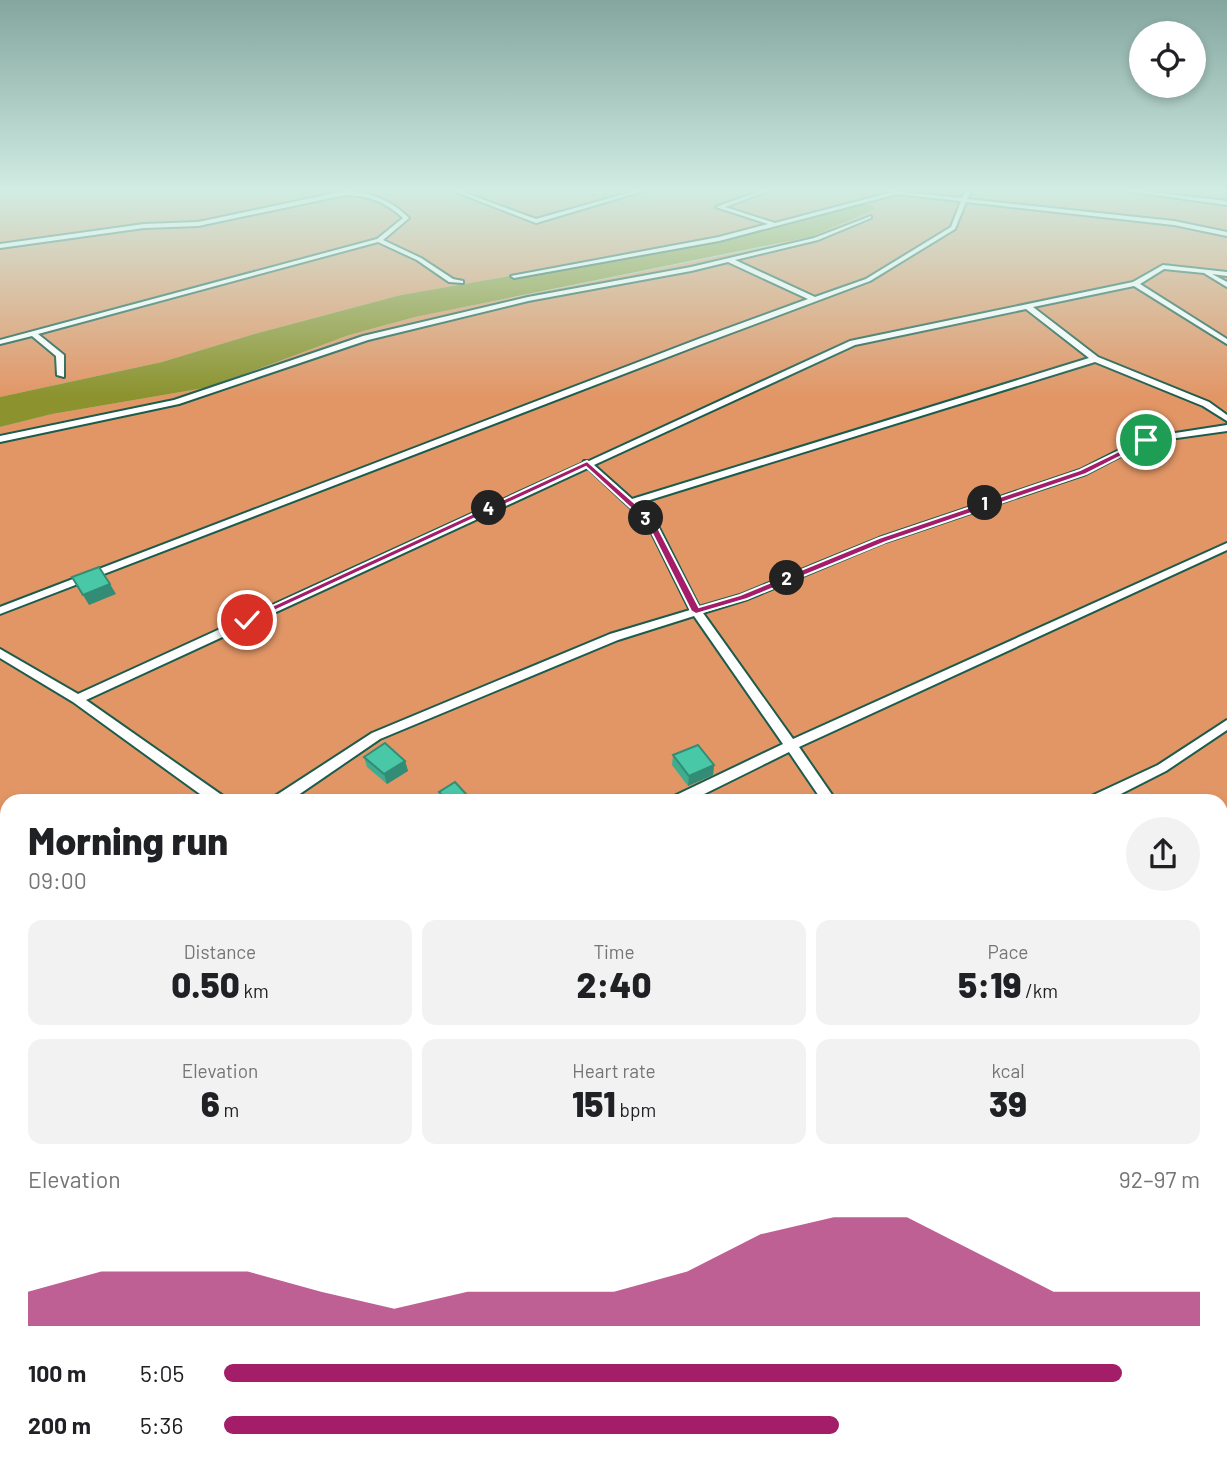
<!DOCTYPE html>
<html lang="en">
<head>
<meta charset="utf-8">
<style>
	:root { --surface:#fff; --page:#f2f2f2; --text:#202124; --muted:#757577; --accent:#a41d68 }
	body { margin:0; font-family:Barlow,sans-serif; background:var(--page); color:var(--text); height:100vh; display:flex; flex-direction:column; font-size:26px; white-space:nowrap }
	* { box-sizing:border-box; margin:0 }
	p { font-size:23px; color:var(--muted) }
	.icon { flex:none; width:38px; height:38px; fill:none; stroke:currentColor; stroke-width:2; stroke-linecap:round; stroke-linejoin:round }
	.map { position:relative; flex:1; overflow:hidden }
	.details { position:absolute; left:0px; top:794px; width:1228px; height:674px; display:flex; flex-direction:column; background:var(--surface); border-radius:21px 21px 0 0; box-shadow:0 4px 10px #0003 }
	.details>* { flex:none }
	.tools { position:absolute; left:1129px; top:21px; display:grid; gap:14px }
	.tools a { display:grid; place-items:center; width:77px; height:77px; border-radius:50%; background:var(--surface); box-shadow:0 4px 10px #0003; font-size:35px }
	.pin { position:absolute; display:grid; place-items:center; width:60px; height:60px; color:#fff; margin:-30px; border:4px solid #fff; border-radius:50%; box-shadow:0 2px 7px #0007 }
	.km { position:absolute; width:35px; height:35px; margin:-18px; border-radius:50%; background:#222; color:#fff; font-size:19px; line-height:35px; text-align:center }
	.round { display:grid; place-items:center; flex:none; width:74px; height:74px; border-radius:37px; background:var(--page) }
	.headline { display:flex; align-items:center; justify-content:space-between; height:119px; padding:0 28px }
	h1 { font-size:38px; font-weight:800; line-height:52px }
	.stats { display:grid; grid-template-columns:repeat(3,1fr); gap:10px; height:119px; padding:7px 28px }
	.stats div { display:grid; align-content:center; border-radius:14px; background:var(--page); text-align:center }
	.stats b { font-size:35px; font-weight:800 }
	.stats small { font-size:19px; font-weight:400 }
	.stats p { font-size:19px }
	.chart { height:196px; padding:14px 28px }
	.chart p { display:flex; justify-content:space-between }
	.chart svg { width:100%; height:126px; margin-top:7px; fill:var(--accent); opacity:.7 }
	ul { padding:0 28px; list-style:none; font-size:23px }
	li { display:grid; grid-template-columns:112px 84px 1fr; align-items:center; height:52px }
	li i { height:18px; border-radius:9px; background:var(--accent) }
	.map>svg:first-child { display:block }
	.green { fill:#e29666; fill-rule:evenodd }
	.water { fill:#8c922e }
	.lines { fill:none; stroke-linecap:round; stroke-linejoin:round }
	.lane-casing { stroke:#1c5c4c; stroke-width:4 }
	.lane { fill:#fff; fill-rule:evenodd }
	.wall { fill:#3fac90 }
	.shaded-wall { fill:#338c75 }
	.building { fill:#49c8a7; stroke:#338c75; stroke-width:2 }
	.route { fill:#a41d68; stroke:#fff; stroke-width:2 }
</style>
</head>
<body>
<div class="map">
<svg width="1227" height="1468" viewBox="0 0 1227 1468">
	<rect width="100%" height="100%" fill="#99d8c4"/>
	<path class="green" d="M0,191H1227V1468H0V427L52,414L210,387L349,335L415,317L775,245L875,209L874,205L842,209L701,243L401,295L258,333L162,362L0,397ZM7,802H1222V1461H7Z"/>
	<polygon class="water" points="863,205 874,205 875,209 813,236 415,317 349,335 210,387 52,414 0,427 0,397 162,362 258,333 401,295 701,243"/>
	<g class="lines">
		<g class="lane-casing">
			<g id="lane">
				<path d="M345,191C370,192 391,200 409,218L383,240L421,258L453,279L463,281V283L449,282L417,260L378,242L38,334L64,355V377L57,375L56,356L32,336L0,344V340L377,239L403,218C386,202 368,195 345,195L198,226L144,228L0,248V244L144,224L198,222Z"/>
				<polygon points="453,191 460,191 536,219 635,191 643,191 536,223"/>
				<polygon points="760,191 768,191 725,207 775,223 889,193 889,191 962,198 965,191 971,191 967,199 1174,221 1227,232 1227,236 1174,225 966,202 955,229 870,281 707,342 0,614 0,607 701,338 808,299 728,262 691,271 528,301 368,340 179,404 0,442 0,436 174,400 363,336 528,297 691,267 814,238 871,216 871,218 818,240 735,260 815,297 866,279 951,227 961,201 897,194 719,241 514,278 511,276 719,237 768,224 716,207"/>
				<polygon points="1127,191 1142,191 1227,201 1227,205"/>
				<path d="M1163,265L1227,272V276L1212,274L1227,282V287L1204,273L1164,269L1140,284L1227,339V344L1134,286L1033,307L1098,357L1209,402L1227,415V421L1203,406L1095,362L637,504L656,522L699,607L740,595L879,538L1080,470L1143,438L1227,425V431L1148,442L1086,474L885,542L748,599L703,613L793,739L1227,543V550L799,747L837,802H823L789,752L688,802H669L670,798L783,744L694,616L618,640L380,739L288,802H271L272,798L372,733L610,634L690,610L647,523L588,468L86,700L226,798L227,802H211L73,702L0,658V649L78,694L583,463L584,461H589L850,341L1133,282ZM1026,309L1089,358L632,499L594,465L855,345Z"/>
				<polygon points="1227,720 1227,730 1166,771 1105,802 1086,802 1087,798 1158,765"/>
				<polygon points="1227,1396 1227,1416 1222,1418 1222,1398"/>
				<polygon points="981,1461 1003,1461 1006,1468 984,1468"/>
				<polygon points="1191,1461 1213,1461 1216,1468 1194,1468"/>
			</g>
		</g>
		<use href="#lane" class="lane"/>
	</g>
	<g class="wall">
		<polygon points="673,755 714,765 713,775 688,786 672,765"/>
		<polygon points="364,757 405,761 408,771 387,784 367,767"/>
		<polygon points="439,792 468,800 465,802 444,802 440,797"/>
	</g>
	<g class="shaded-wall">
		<polygon points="110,584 116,594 89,605 83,595"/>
		<polygon points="405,761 408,771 387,784 384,774"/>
		<polygon points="714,765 713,775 688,786 689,776"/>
		<polygon points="467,795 468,800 465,802 456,802"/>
	</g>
	<g class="building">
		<polygon points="99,567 110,584 83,595 72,577"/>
		<polygon points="385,743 405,761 384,774 364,757"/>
		<polygon points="698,745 714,765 689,776 673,755"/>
		<polygon points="455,782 467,795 456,802 448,802 439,792"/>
	</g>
	<linearGradient id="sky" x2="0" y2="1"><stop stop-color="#83a69e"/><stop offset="0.48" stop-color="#d1ede4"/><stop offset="1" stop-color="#d1ede4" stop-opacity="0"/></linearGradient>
	<rect width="1227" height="396" fill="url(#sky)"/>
	<polygon class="route" points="1146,438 1149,442 1086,474 886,542 747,599 696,614 691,611 647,523 586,467 250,622 242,620 587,461 654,520 699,607 740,595 879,538 1080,470"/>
</svg>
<div class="tools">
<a><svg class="icon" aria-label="locate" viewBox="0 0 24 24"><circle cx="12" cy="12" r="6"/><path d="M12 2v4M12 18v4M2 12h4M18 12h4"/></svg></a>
</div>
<div class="pin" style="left:1146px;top:440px;background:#1e9e55"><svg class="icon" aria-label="arrive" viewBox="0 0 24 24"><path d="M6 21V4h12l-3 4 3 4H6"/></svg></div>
<div class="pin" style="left:247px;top:620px;background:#d93025"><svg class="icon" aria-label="check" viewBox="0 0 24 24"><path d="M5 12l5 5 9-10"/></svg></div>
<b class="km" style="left:985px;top:503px">1</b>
<b class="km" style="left:787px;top:578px">2</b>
<b class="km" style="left:646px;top:518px">3</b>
<b class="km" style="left:489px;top:508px">4</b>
<section class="details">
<div class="headline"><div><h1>Morning run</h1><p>09:00</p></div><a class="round"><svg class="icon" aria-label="share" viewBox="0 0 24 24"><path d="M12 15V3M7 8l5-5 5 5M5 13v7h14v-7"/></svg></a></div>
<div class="stats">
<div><p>Distance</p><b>0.50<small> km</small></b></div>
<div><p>Time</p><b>2:40</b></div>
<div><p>Pace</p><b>5:19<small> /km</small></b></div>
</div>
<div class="stats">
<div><p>Elevation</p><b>6<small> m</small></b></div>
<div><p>Heart rate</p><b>151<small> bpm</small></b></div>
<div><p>kcal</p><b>39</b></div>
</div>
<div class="chart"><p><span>Elevation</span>92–97 m</p>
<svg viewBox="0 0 160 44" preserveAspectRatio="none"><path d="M0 44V32L10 25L20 25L30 25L40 32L50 38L60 32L70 32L80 32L90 25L100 12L110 6L120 6L130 19L140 32L150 32L160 32V44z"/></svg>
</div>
<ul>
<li><b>100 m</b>5:05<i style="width:92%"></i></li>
<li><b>200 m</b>5:36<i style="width:63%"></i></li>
</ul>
</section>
</div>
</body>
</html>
